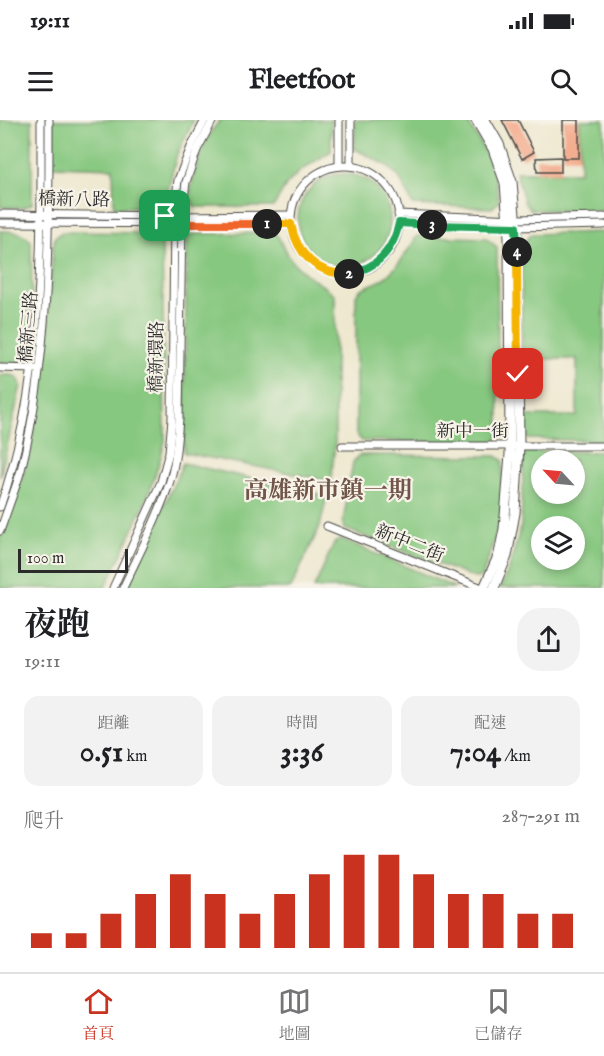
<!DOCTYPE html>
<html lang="zh-TW">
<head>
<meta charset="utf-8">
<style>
	:root { --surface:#fff; --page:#f2f2f2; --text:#202124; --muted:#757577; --line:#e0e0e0; --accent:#c8321e }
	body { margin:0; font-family:"IM FELL English","Noto Serif TC",serif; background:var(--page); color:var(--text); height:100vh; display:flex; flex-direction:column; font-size:22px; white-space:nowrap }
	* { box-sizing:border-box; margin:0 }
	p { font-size:20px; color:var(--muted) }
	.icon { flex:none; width:33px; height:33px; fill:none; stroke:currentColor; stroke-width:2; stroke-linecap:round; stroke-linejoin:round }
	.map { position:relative; height:468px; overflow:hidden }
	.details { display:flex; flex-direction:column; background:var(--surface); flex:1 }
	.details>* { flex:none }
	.needle { width:39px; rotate:296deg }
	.tools { position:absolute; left:531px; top:330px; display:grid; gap:12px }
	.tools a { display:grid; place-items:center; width:54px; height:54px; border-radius:50%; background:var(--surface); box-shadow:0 3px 9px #0003; font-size:30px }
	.scale { position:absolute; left:18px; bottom:15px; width:110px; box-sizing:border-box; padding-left:6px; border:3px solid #2b2b2b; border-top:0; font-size:16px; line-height:21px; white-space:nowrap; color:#2b2b2b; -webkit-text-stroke:4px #f7f3e8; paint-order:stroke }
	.pin { position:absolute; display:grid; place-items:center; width:51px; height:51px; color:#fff; margin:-26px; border-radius:12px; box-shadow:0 3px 9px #0006 }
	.km { position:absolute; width:30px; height:30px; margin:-15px; border-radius:50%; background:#222; color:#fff; font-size:16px; line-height:30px; text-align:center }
	.round { display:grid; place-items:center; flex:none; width:63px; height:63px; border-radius:24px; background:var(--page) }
	.head { display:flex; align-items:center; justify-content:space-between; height:102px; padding:0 24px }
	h1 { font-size:33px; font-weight:700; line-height:45px }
	.stats { display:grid; grid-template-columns:repeat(3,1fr); gap:9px; height:102px; padding:6px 24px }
	.stats div { display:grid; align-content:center; border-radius:15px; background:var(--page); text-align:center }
	.stats b { font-size:30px; font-weight:700 }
	.stats small { font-size:16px; font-weight:400 }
	.stats p { font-size:16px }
	.chart { height:168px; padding:12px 24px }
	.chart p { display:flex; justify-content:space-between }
	.chart svg { width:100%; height:108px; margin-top:6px; stroke:var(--accent); stroke-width:6 }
	.status { display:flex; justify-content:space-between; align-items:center; height:42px; padding:0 30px; background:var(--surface); direction:ltr }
	.status svg { height:16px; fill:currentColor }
	header { display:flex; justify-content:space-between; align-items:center; height:78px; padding:0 24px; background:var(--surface); font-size:27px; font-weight:700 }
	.dock { display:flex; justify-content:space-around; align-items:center; height:84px; border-top:2px solid var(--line); background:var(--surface); font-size:16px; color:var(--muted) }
	.dock a { display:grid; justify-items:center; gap:3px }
	.dock .selected { color:var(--accent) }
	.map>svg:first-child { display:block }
	.green { fill:#87c880; stroke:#597a56; stroke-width:1.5; fill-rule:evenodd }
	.building { fill:#f3a281 }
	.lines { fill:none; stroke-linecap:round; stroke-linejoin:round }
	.street-casing { stroke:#484744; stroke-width:9 }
	.secondary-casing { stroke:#484744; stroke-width:11 }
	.street { stroke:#fff; stroke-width:7 }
	.secondary { stroke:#fff; stroke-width:9 }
	.split-1-casing { stroke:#fff; stroke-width:12 }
	.split-2-casing { stroke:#fff; stroke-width:12 }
	.split-3-casing { stroke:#fff; stroke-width:12 }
	.split-4-casing { stroke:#fff; stroke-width:12 }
	.split-5-casing { stroke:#fff; stroke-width:12 }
	.split-1 { stroke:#f0652b; stroke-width:8 }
	.split-2 { stroke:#f5b400; stroke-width:8 }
	.split-3 { stroke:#22a559; stroke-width:8 }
	.split-4 { stroke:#22a559; stroke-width:8 }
	.split-5 { stroke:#f5b400; stroke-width:8 }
	.labels { text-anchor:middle; stroke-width:4.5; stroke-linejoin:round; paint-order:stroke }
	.street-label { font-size:18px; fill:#2b2b2b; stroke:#f7f3e8 }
	.district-label { font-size:24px; font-weight:bold; fill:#715549; stroke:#f7f3e8 }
</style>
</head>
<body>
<div class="status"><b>19:11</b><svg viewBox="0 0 49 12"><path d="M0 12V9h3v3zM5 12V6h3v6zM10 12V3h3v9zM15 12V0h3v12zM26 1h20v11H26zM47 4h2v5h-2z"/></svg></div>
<header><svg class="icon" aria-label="menu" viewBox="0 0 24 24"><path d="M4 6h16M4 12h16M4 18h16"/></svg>Fleetfoot<svg class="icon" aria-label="search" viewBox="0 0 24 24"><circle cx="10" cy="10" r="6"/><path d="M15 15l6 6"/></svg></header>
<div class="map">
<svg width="604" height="468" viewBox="0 0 604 468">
	<rect width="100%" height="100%" fill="#f7f3e8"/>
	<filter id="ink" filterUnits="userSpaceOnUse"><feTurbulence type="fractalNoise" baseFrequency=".0167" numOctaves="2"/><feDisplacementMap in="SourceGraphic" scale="12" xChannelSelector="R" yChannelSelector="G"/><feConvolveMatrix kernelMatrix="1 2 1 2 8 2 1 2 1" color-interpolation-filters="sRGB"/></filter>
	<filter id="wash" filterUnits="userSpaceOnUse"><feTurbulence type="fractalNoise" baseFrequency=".008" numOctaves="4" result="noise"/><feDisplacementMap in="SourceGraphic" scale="24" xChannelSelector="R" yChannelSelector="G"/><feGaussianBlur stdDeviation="1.35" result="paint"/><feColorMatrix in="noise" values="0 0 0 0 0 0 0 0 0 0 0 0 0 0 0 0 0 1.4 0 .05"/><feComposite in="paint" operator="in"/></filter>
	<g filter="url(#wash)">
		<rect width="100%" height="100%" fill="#eee8cf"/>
		<g class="green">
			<polygon points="0,0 32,0 32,84 22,88 0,87"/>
			<polygon points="53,0 194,0 177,34 168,70 161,84 154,87 114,87 113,48 52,46"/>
			<path d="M220,0H331V31L300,51L287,64L273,87H195L189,78C195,48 200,24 220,0Z"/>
			<path d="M355,0H466C485,28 495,48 499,82L492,88L413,85L399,57L386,45L355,29Z"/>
			<polygon points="580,0 604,0 604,91 531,90 525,84 516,52 580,52"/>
			<circle cx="344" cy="100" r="46"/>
			<path d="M0,111C12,111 22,111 31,121L32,173L27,233L24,240L20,243H0Z"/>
			<path d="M62,112L153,113L162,121L165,321C153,373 128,420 105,468H0V419L21,362L30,333L46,234L53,127L55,117Z"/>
			<polygon points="604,112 604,321 529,319 524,316 524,296 577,296 577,239 522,239 521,132 523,123 532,114"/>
			<path d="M275,113C283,122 285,133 293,142C305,156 321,163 335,175V324L331,361L184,333L187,119L191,114Z"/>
			<path d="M417,116L486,118L497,127L499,315L495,322L362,321L356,314V175C361,166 372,166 381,160C397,150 407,132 417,116Z"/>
			<path d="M0,255C11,255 17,253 21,265L0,357Z"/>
			<path d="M524,331L604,332V468H500L509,449L521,406ZM542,340H574V374H542ZM542,406H574V440H542Z"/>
			<polygon points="359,335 496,336 503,340 501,399 482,457 475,458 345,409 343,402 353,342"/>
			<polygon points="183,343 327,376 320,406 291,468 127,468"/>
			<polygon points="341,419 456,468 314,468 334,423"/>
		</g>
		<g id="blocks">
			<g class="building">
				<polygon points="502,0 518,0 534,32 522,39"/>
				<rect x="563" y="0" width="16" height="38"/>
				<polygon points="561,37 561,52 537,52 536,38"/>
			</g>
		</g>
	</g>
	<g filter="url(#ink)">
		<use href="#blocks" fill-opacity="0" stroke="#484744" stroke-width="1.5"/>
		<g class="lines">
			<g class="street-casing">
				<g id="street">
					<polyline points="339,0 339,46"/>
					<polyline points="351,0 351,46"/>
					<circle cx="345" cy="100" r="54"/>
					<polyline points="0,94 174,96 291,95"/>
					<polyline points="398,94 516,99 604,97"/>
					<polyline points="0,103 291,104"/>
					<polyline points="399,103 516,107 604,105"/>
					<polyline points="0,248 34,249"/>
					<polyline points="342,326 604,326"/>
					<path d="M0,387C44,262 41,131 41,0"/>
					<polyline points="327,406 482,468"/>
					<path d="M0,411C7,391 15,370 21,350C50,236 49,117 49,0"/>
					<polyline points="113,468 161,362 169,332 172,299 174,96 178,60 191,27 205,0"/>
					<path d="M123,468C139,434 157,400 169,364C176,343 177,321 179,299L182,96L186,62L197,30L213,0"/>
				</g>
			</g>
			<g class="secondary-casing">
				<g id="secondary">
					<polyline points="476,0 493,29 505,63 509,117 510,334 504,409 499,434 484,468"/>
					<polyline points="485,0 499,24 512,62 517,117 519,326 515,393 507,436 494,468"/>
				</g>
			</g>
			<use href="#street" class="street"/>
			<use href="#secondary" class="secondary"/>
		</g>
	</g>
	<g class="lines" filter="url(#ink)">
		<g class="split-1-casing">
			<polyline id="split-1" points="165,96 182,96 182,104 267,104"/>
		</g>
		<g class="split-2-casing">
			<path id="split-2" d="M267,104H291C297,134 317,155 349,154"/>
		</g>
		<g class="split-3-casing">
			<path id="split-3" d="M349,154C377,148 393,131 399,103L432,105"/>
		</g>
		<g class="split-4-casing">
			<polyline id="split-4" points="432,105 516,107 517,132"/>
		</g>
		<g class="split-5-casing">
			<polyline id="split-5" points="517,132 518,254"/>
		</g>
		<use href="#split-1" class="split-1"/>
		<use href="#split-2" class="split-2"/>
		<use href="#split-3" class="split-3"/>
		<use href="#split-4" class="split-4"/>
		<use href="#split-5" class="split-5"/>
	</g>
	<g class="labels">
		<g class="street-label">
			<text transform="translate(74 79) rotate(1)" y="6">橋新八路</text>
			<text transform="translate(28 207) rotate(-85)" y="6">橋新三路</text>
			<text transform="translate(156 237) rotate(-89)" y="6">橋新環路</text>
			<text x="473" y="317">新中一街</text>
			<text transform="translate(410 423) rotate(22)" y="6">新中二街</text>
		</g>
		<g class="district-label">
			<text x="328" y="378">高雄新市鎮一期</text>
		</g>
	</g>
</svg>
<div class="tools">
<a><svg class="needle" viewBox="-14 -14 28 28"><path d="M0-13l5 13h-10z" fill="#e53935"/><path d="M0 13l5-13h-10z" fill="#757577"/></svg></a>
<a><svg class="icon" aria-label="layers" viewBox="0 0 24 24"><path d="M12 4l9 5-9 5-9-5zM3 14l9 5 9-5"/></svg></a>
</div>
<div class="scale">100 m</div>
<div class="pin" style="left:165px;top:96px;background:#1e9e55"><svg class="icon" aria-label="arrive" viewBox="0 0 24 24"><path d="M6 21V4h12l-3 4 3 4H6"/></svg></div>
<div class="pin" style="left:518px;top:254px;background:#d93025"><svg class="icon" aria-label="check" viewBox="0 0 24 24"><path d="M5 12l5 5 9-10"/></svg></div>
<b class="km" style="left:267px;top:104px">1</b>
<b class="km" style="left:349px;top:154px">2</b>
<b class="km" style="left:432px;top:105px">3</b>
<b class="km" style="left:517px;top:132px">4</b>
</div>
<section class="details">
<div class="head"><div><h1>夜跑</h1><p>19:11</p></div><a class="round"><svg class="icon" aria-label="share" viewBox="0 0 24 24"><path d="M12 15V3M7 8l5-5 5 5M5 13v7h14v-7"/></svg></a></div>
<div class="stats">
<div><p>距離</p><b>0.51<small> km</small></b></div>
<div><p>時間</p><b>3:36</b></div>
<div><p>配速</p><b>7:04<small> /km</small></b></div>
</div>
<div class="chart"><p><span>爬升</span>287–291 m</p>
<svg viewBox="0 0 160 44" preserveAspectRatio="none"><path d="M5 44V38M15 44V38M25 44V30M35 44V22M45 44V14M55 44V22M65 44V30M75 44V22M85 44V14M95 44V6M105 44V6M115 44V14M125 44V22M135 44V22M145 44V30M155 44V30"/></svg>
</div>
</section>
<nav class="dock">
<a class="selected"><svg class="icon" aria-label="home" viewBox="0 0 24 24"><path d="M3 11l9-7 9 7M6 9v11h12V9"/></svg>首頁</a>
<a><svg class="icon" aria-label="map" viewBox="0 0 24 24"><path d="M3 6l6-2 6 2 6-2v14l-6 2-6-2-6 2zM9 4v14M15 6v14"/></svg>地圖</a>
<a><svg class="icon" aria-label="saved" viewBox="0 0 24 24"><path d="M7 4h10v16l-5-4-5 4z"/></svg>已儲存</a>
</nav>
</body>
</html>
